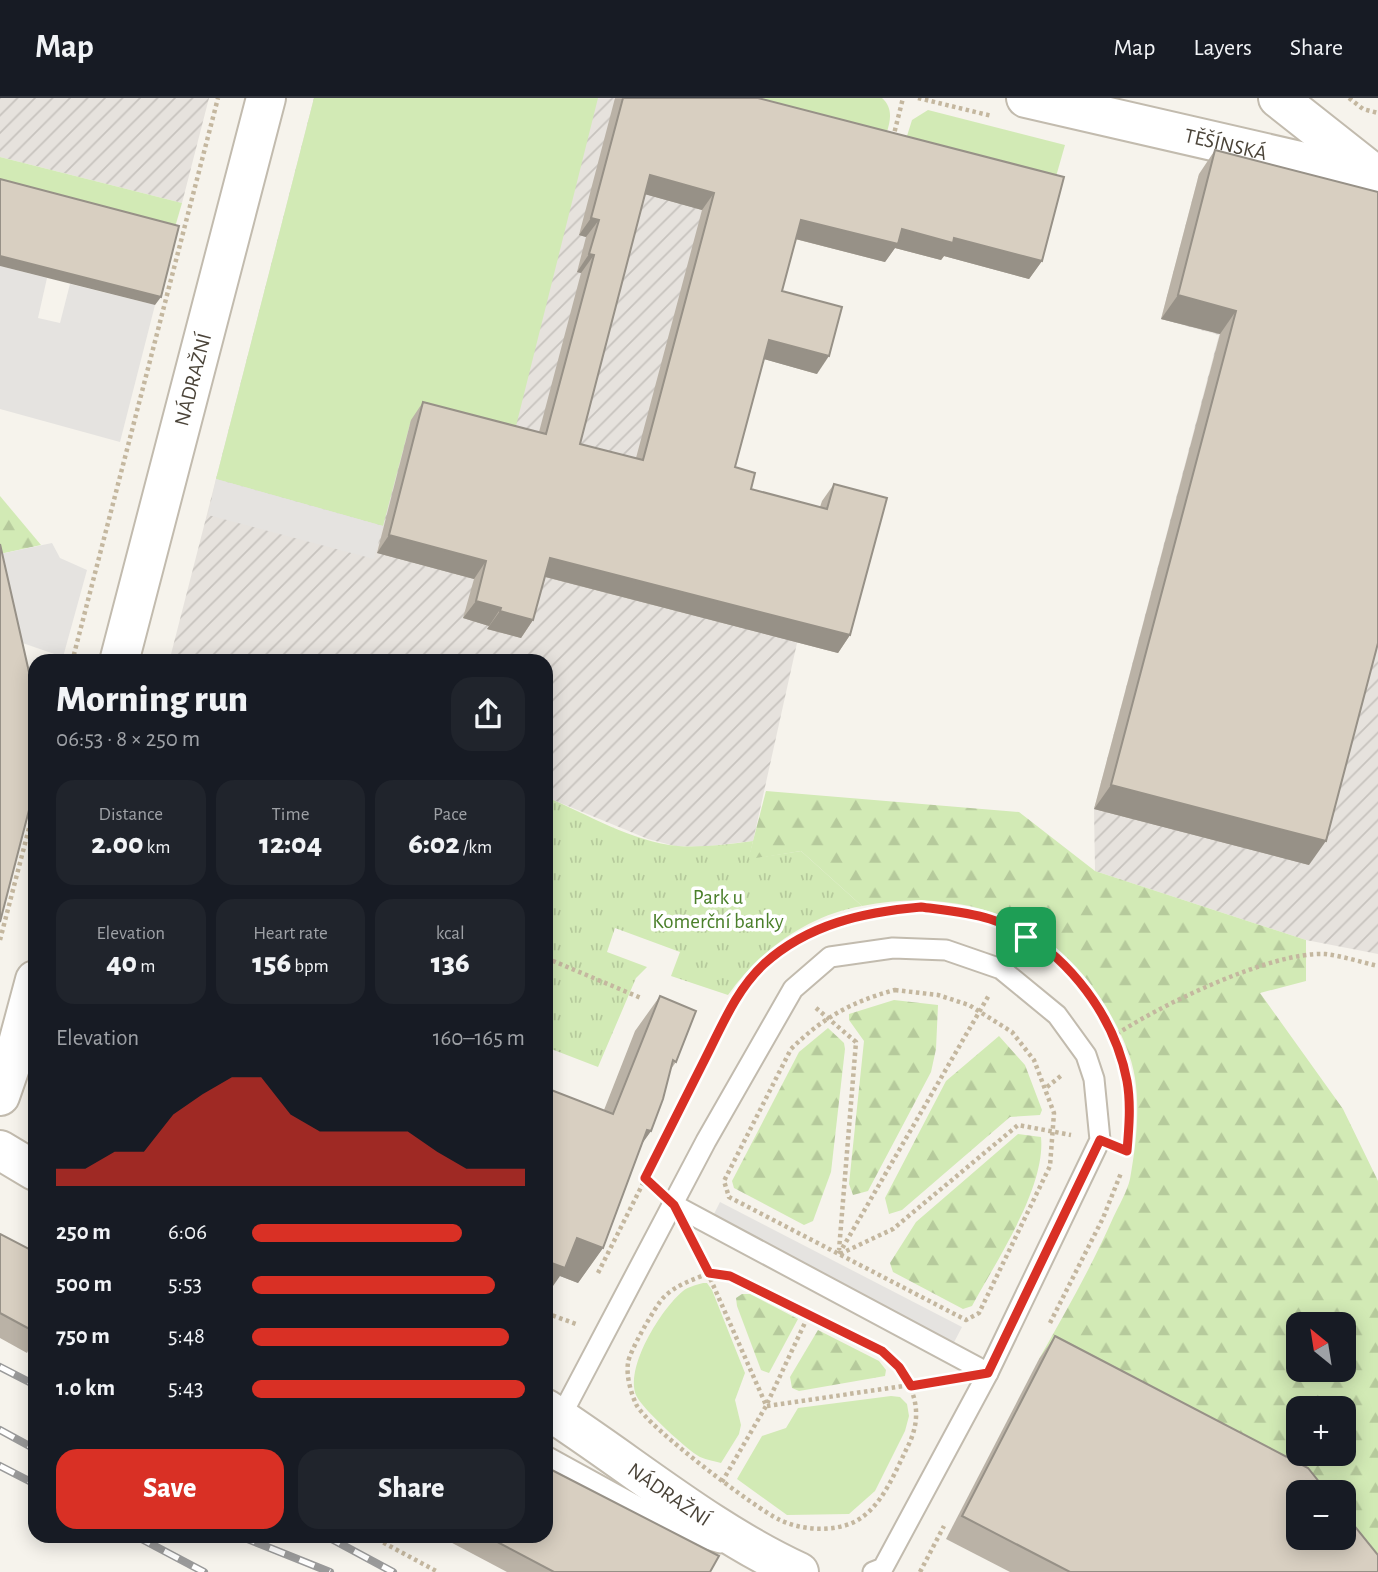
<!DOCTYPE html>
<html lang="en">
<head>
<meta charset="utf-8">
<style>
	:root { --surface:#171b24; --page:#20242c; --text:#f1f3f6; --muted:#9ea1a6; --line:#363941; --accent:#d93025 }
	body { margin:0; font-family:"Alegreya Sans",sans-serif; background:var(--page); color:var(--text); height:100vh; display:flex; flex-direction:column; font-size:26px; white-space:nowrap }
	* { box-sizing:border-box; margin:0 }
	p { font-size:23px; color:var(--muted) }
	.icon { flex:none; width:38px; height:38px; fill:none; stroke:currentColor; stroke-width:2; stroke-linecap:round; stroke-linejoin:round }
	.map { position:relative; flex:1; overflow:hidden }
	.side { position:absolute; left:28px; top:556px; width:525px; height:889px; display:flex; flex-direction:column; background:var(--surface); border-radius:21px; box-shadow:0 4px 18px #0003 }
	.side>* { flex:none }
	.needle { width:46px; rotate:330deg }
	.controls { position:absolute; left:1286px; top:1214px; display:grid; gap:14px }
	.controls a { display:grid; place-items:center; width:70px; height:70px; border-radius:14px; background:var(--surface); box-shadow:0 4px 18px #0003; font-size:35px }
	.pin { position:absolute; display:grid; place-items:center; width:60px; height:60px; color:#fff; margin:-30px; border-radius:14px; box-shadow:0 4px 10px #0006 }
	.round { display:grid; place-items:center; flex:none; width:74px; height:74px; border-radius:21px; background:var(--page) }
	.overview { display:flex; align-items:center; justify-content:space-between; height:119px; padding:0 28px }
	h1 { font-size:38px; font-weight:800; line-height:52px }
	.figures { display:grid; grid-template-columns:repeat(3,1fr); gap:10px; height:119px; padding:7px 28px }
	.figures div { display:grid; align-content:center; border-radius:18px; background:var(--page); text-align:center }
	.figures b { font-size:30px; font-weight:800 }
	.figures small { font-size:19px; font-weight:400 }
	.figures p { font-size:19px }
	.chart { height:196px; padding:14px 28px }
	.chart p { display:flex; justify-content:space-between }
	.chart svg { width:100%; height:126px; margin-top:7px; fill:var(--accent); opacity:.7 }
	.cta { display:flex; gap:14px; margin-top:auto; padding:14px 28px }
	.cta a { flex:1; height:80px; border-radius:21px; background:var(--accent); color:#fff; font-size:28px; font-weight:800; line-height:80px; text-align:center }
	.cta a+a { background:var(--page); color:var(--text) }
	ul { padding:0 28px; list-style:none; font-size:23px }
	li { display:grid; grid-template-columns:112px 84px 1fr; align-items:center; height:52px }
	li i { height:18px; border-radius:9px; background:var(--accent) }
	header { display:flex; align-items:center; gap:42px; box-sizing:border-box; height:98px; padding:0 35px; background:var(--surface); border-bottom:2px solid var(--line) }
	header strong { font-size:33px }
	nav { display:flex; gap:38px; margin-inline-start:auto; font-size:24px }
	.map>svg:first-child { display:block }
	.industrial { fill:url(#industrial-furrows) }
	.grass { fill:#d2eab5 }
	.forest { fill:url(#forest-firs); fill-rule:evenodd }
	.park { fill:url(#park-tufts) }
	.parking { fill:#e5e3e0 }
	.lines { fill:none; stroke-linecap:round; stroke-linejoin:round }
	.service-casing { stroke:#c2bbae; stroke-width:23 }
	.minor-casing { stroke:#c2bbae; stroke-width:42 }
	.tertiary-casing { stroke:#c2bbae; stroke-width:42 }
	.path { stroke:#c4b79f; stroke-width:4.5; stroke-dasharray:3.5 3.5; stroke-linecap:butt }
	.service { stroke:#fff; stroke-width:19 }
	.minor { stroke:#fff; stroke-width:38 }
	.tertiary { stroke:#fff; stroke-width:38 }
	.rail-casing { stroke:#9a9a9a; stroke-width:8 }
	.rail { stroke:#fff; stroke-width:5; stroke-dasharray:16; stroke-linecap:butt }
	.wall { fill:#bab2a6; fill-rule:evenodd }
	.shaded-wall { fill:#979187 }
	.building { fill:#d8cfc1; stroke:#979187; stroke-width:2; fill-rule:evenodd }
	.route-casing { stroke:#fff; stroke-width:14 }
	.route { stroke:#d93025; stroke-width:9 }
	.labels { text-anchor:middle; stroke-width:7; stroke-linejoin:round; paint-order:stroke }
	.street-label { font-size:21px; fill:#4b4439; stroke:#fff }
	.park-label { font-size:21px; fill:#4a7f2a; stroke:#fff }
</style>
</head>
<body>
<header>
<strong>Map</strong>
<nav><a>Map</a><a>Layers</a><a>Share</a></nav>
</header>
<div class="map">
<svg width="1378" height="1474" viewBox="0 0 1378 1474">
	<defs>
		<pattern id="industrial-furrows" width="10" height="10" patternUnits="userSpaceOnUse" patternTransform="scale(1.75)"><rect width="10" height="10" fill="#e6e2dd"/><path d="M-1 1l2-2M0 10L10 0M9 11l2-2" fill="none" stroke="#c7c3be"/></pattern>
		<pattern id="forest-firs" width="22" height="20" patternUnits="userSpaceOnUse" patternTransform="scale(1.75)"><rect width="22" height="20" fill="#d2eab5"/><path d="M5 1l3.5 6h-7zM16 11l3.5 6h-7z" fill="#b6ca9c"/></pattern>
		<pattern id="park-tufts" width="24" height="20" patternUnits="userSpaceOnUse" patternTransform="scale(1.75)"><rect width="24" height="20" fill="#d2eab5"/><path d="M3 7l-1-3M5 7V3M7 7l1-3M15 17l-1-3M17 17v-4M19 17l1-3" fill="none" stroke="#b6ca9c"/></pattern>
	</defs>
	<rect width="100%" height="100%" fill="#f6f3ec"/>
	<g class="industrial">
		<polygon points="0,0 209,0 182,105 0,59"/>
		<polygon points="314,0 731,0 757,260 723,387 815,428 797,545 753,743 702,749 675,748 648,741 546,699 546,564 169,564"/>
		<polygon points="1199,76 1346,115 1378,245 1378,856 1306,842 1095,773 1094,711 1219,237 1161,221"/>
	</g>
	<g class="grass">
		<polygon points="314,0 598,0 511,348 411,322 383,428 216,381"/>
		<path d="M731,0H882C898,14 886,34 881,51Z"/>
		<polygon points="928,12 1065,47 1051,96 901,57 912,22"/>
		<polygon points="0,59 182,105 173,136 0,91"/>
		<path d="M703,1185H707L712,1192L745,1275L735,1302L741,1327L739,1336L721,1365C715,1363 707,1362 700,1359C687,1352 644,1312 637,1299C623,1271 662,1210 683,1193C688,1189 696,1187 703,1185Z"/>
		<polygon points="891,1298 900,1299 907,1306 909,1318 905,1333 875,1393 849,1416 787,1417 737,1381 762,1338 786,1330 798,1310"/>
	</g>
	<g class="forest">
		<polygon points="0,398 41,447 0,456"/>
		<path d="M766,693L1019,714L1095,773L1306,842V883L1260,895L1343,1011L1378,1083V1474L1344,1440V1395L1292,1393L1039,1261C1065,1215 1092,1168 1113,1120C1119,1107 1127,1094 1130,1081C1136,1048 1140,1013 1135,980C1131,954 1118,929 1105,907C1051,819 961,789 862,808L801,753L748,762ZM1298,1227H1344V1272H1298ZM1298,1311H1344V1356H1298Z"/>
		<polygon points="894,902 938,907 936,951 931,974 868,1093 853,1097 849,1086 864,943 849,922 849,916"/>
		<polygon points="828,930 844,945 845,951 831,1074 813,1123 804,1127 734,1090 732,1083 799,954"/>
		<polygon points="999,938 1025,967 1042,1012 1040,1017 1010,1019 902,1112 889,1116 885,1100 946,983"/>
		<path d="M1018,1036L1041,1039C1046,1090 996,1163 972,1208L963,1211L893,1174L890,1165L916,1124Z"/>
		<polygon points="742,1196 750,1196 798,1221 769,1275 761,1272 737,1208 736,1200"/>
		<polygon points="818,1232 879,1263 886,1272 885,1278 799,1293 792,1290 790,1279"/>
	</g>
	<path class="park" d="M546,699C587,716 633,744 678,748C703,750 728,746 753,743L749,761L801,753L862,808C808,817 759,853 728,897L671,878L680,854L615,830L607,854L647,869L636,880L598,969L546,949Z"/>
	<g class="parking">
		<polygon points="0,168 47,180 38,220 60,225 70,186 155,207 120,344 0,311"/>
		<polygon points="216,381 383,428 374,461 208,417"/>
		<polygon points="52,445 60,460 87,472 63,559 11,541 0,456"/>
		<polygon points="720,1104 962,1229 949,1254 709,1126"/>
	</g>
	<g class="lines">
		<g class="service-casing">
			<g id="service">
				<polyline points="674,1107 988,1275"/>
				<polyline points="560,1320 706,1043 793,891 830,859 893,850 946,852 1001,871 1057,917 1086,957 1094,981 1100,1042 988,1275 883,1470 873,1474"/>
				<polyline points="546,1358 686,1435 720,1445"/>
			</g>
		</g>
		<g class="minor-casing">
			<g id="minor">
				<path id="s1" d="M1026,0L1378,81"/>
				<path id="s2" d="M119,564L266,0"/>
				<polyline points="0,998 17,949 35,882"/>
				<polyline points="0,1052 35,1073"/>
				<path id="s3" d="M546,1311C630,1365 708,1432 799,1474"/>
			</g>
		</g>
		<g class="tertiary-casing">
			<polyline id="tertiary" points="1278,0 1378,79"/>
		</g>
		<g class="path">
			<polyline points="918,0 992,18"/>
			<polyline points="1349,0 1363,11 1378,15"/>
			<polyline points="893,40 903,0"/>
			<polyline points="72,564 218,0"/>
			<path d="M835,825C947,782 1063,832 1114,939"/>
			<polyline points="0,842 35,707"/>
			<polyline points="546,860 641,900"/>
			<path d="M895,892L938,897L969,907L1012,934L1034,962L1054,1015L1050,1068L979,1215L966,1222L729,1099L724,1083L791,951C822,920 853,903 895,892Z"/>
			<polyline points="816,910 856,944 839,1152"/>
			<path d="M1111,940C1155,909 1272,853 1325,856C1342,858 1361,864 1378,868"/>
			<polyline points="1047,989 1062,977"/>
			<polyline points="699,1155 766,1307"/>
			<polyline points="839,1156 989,897"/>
			<polyline points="840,1156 893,1131 1018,1027 1071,1037"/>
			<polyline points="598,1175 738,896 764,866 799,842"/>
			<path d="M709,1175L730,1178L882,1253C912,1280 927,1312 907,1350C894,1376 881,1412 852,1425C830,1434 801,1432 780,1422C756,1411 645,1327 636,1306C631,1295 626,1278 628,1265C629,1254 655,1209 663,1200C675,1187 693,1182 709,1175Z"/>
			<polyline points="546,1215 576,1226"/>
			<polyline points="1050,1225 1103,1120 1121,1075"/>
			<polyline points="767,1308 938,1283"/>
			<polyline points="722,1384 766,1308 810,1214"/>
			<polyline points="371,1438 438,1474"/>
			<polyline points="920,1474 944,1428"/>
		</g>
		<use href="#service" class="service"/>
		<use href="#minor" class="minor"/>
		<use href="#tertiary" class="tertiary"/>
		<g class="rail-casing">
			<g id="rail">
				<polyline points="0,1269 35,1287"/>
				<polyline points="0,1332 35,1351"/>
				<polyline points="0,1368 35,1386"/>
				<polyline points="136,1438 204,1474"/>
				<polyline points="240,1438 330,1474"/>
				<polyline points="326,1438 393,1474"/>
			</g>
		</g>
		<use href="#rail" class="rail"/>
	</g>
	<g class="wall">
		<path d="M615,0H758L1042,163L1029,181L944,158L941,162L895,150L885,164L795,141L782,193L817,276L764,261L735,369L751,391L820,409L822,403L834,386L850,537L838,555L545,479L533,522L521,540L487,531L489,528L463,520L474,481L377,455L411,322L423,304L539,334L581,175L577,174L586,139L579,137ZM645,96L702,112L636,360L580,346Z"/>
		<polygon points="1215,52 1309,767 1094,711 1220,236 1161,221 1199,76"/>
		<polygon points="660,898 676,964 671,971 651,1033 641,1047 603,1150 578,1185 560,1178 604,1012 635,933"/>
		<polygon points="0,1136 35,1154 35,1254 29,1251 27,1255 0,1240"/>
		<polygon points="1055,1238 1378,1474 1010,1474 946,1441 1039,1261"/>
		<polygon points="439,1438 546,1438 710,1474 507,1474"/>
	</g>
	<g class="shaded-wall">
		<polygon points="650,77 714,95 702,112 637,94"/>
		<polygon points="591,120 599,122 586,139 579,137"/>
		<polygon points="801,122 902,131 954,140 1042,163 1029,181 944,158 941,162 895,150 885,164 788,139"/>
		<polygon points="589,156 594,157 581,175 577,174"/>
		<polygon points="0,158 161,199 155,207 0,168"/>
		<polygon points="1178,197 1236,213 1220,236 1161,221"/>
		<polygon points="769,242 829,258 817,276 757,259"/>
		<polygon points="389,437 486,463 474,481 377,455"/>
		<polygon points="550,460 850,537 838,555 538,477"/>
		<polygon points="476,503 501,510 489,528 463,520"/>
		<polygon points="500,513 533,522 521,540 487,531"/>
		<polygon points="1111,687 1326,743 1309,767 1094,711"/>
		<polygon points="647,1032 651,1033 626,1068"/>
		<polygon points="577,1140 603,1150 578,1185 560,1178 546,1198 546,1163"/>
	</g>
	<g class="building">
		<path d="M623,0H758L1064,79L1042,163L954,140L953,145L902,131L898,146L801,122L782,193L842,209L829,258L769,242L735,369L755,375L751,391L827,411L834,386L887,400L850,537L550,460L533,522L500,513L501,510L476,503L486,463L389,437L423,304L546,336L594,157L589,156L599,122L591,120ZM650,77L714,95L643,362L580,346Z"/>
		<polygon points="1215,52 1378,94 1378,545 1326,743 1111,687 1236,213 1178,197"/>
		<polygon points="0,81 179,128 161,199 0,158"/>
		<polygon points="0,446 29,574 35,575 35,689 0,824"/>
		<polygon points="660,898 696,913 676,964 673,962 663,1001 651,1033 647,1032 603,1150 577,1140 565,1170 546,1163 546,990 613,1016"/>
		<polygon points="0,1136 35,1154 35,1234 0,1215"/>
		<polygon points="1055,1238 1308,1370 1328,1395 1298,1395 1298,1440 1344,1440 1344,1415 1378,1457 1378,1474 1070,1474 962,1418"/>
		<polygon points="546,1369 719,1458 710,1474 554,1474 486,1438 546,1438"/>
	</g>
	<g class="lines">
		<g class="route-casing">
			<path id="route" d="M921,809C944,812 968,814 990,821C1059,842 1114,914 1127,983C1131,1005 1129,1030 1127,1053L1100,1042L988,1275L911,1288L899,1269L882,1253L730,1178L709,1175L674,1107L645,1080C665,1040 685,1000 705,961C722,928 736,892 764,866C808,826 864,814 921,809Z"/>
		</g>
		<use href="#route" class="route"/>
	</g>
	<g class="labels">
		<g class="street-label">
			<text dy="7" stroke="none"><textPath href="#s1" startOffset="205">TĚŠÍNSKÁ</textPath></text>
			<text dy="7" stroke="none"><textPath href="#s2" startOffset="292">NÁDRAŽNÍ</textPath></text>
			<text dy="7" stroke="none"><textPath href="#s3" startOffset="150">NÁDRAŽNÍ</textPath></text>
		</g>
		<g class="park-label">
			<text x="718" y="806">Park u<tspan x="718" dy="24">Komerční banky</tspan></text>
		</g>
	</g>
</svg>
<div class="controls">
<a><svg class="needle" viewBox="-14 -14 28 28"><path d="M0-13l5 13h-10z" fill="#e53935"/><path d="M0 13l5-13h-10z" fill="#9ea1a6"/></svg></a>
<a>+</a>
<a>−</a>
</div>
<div class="pin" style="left:1026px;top:839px;background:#1e9e55"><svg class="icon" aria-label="arrive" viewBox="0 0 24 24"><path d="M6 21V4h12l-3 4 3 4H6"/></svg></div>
<section class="side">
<div class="overview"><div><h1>Morning run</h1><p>06:53 · 8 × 250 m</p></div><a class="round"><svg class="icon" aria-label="share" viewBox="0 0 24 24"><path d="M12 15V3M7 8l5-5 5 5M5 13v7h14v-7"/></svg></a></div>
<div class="figures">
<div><p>Distance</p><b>2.00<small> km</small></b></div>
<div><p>Time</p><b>12:04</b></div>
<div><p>Pace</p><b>6:02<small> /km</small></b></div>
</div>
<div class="figures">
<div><p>Elevation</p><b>40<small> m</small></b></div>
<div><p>Heart rate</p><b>156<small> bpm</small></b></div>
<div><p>kcal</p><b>136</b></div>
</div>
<div class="chart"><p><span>Elevation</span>160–165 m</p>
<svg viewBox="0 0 160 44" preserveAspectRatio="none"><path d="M0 44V38L10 38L20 32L30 32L40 19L50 12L60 6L70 6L80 19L90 25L100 25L110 25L120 25L130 32L140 38L150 38L160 38V44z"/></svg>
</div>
<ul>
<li><b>250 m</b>6:06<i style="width:77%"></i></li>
<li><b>500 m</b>5:53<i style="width:89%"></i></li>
<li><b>750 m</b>5:48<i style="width:94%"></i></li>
<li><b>1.0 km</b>5:43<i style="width:100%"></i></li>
</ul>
<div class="cta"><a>Save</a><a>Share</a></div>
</section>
</div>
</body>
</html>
